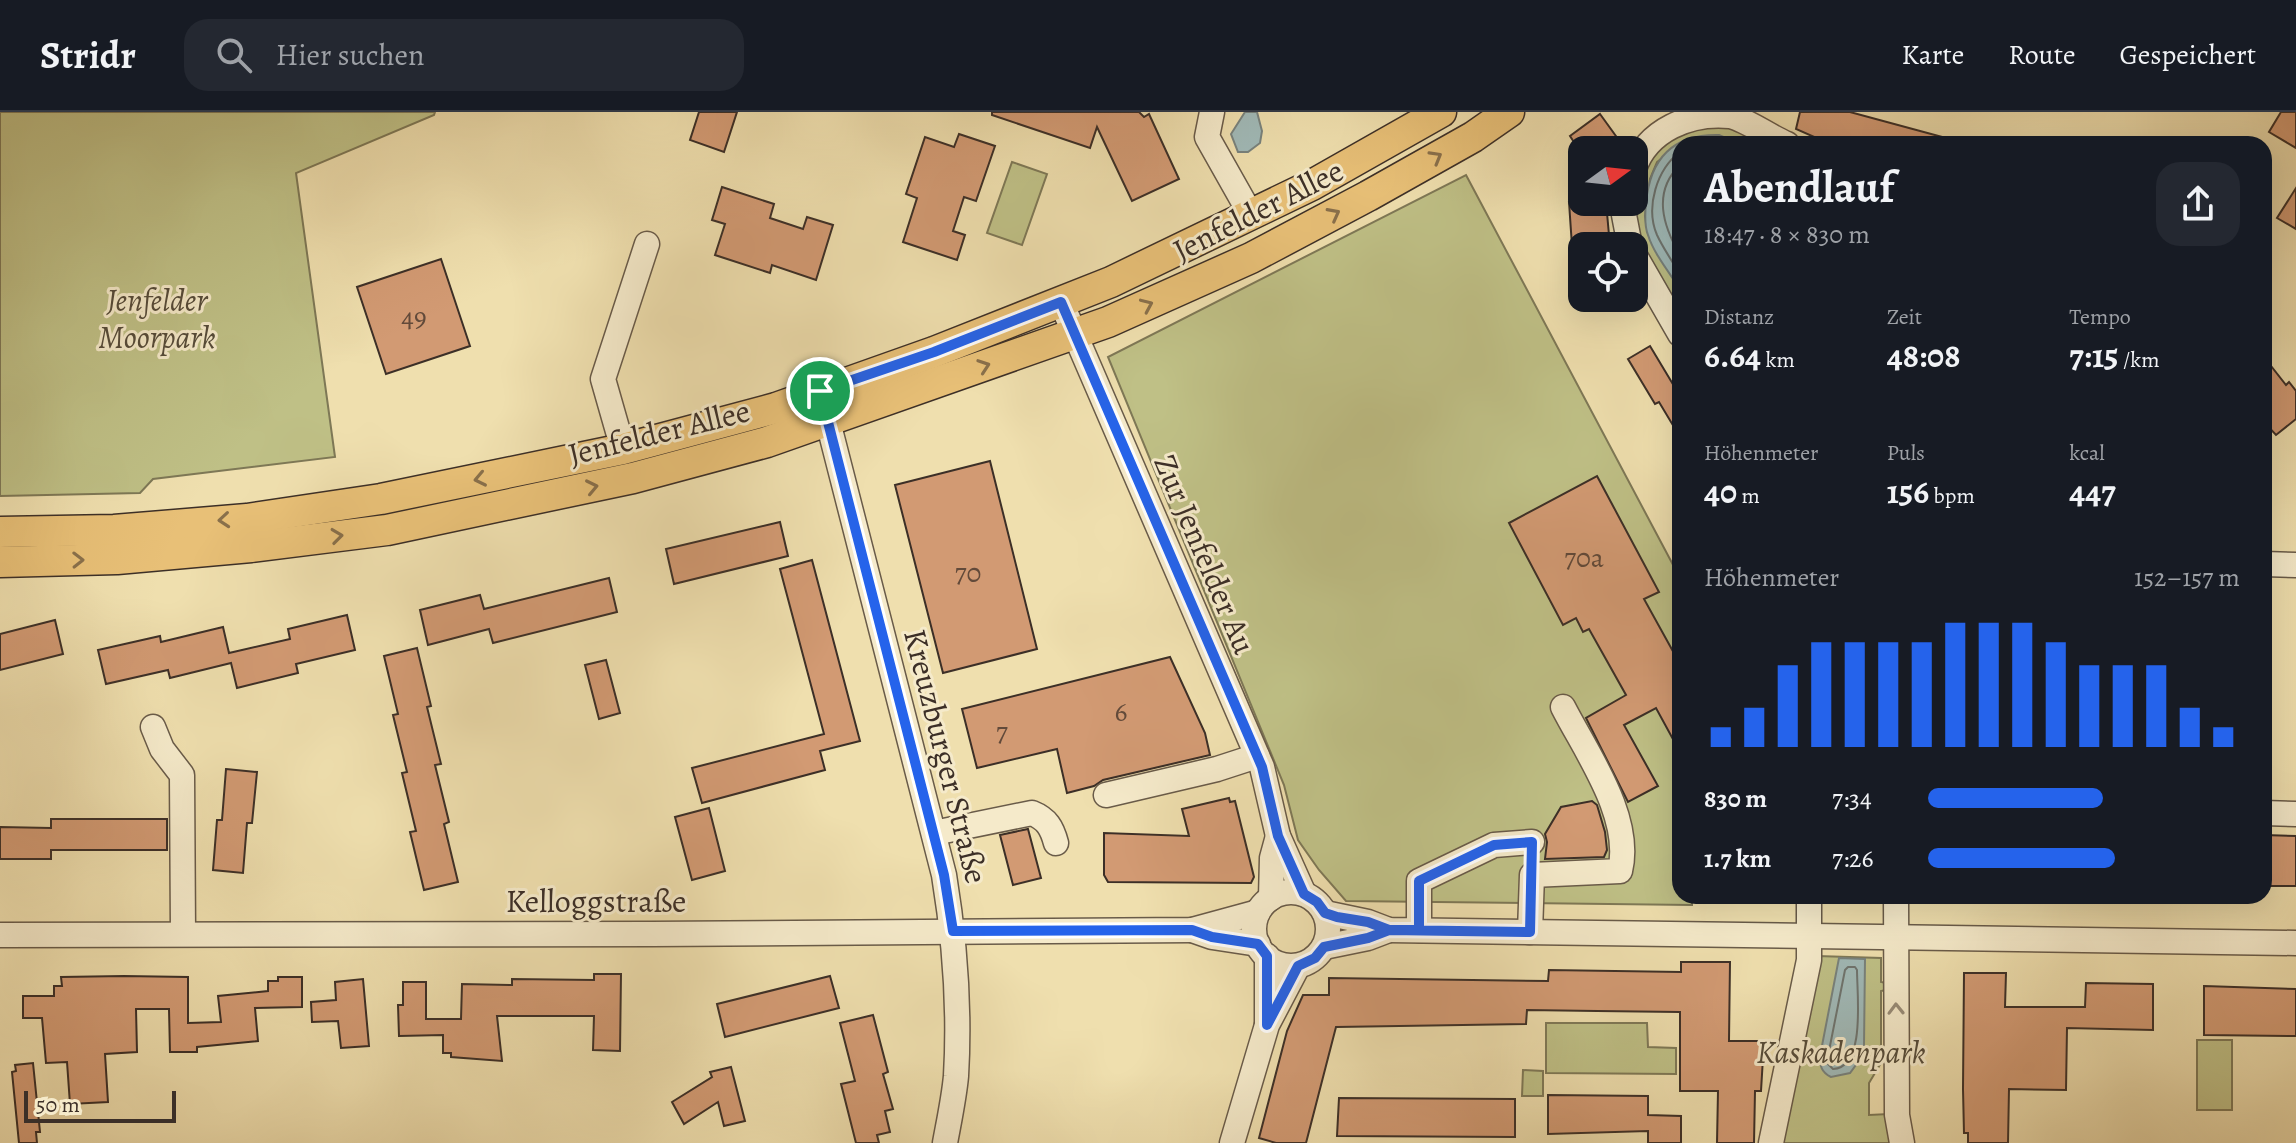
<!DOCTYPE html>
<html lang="de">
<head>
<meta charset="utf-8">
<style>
	:root { --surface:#171b24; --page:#242831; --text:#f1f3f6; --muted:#9ea1a6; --line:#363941; --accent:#2563eb }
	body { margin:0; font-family:Alegreya,serif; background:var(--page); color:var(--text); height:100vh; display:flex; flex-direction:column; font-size:30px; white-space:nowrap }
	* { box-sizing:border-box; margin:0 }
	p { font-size:26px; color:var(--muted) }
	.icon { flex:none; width:44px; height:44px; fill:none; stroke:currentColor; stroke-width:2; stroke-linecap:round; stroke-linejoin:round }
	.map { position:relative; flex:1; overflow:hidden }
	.details { position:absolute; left:1672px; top:24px; width:600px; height:768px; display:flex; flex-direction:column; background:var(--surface); border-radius:24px; box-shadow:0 8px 32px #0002 }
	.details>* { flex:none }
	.needle { width:52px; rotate:75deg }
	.controls { position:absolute; left:1568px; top:24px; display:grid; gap:16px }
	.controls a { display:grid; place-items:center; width:80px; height:80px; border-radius:16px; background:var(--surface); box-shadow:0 8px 32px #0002; font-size:40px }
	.scale { position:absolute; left:24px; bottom:20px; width:152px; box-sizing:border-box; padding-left:8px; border:4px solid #3c2f27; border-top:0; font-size:22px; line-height:28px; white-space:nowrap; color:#3c2f27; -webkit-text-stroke:6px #f5eaca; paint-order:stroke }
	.pin { position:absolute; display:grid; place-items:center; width:68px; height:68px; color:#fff; margin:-34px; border:4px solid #fff; border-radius:50%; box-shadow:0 2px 8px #0007 }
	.round { display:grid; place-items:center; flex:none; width:84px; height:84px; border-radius:24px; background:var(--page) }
	.overview { display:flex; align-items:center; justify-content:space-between; height:136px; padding:0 32px }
	h1 { font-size:44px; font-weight:700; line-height:60px }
	.figures { display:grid; grid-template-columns:repeat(3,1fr); gap:12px; height:136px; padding:8px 32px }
	.figures div { display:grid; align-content:center }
	.figures b { font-size:34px; font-weight:700 }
	.figures small { font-size:22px; font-weight:400 }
	.figures p { font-size:22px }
	.chart { height:224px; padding:16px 32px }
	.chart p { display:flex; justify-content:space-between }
	.chart svg { width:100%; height:144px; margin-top:8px; stroke:var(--accent); stroke-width:6 }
	ul { padding:0 32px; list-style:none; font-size:26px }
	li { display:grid; grid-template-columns:128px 96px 1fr; align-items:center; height:60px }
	li i { height:20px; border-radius:10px; background:var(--accent) }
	header { display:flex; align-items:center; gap:48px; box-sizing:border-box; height:112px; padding:0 40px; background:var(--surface); border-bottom:2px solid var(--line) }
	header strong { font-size:38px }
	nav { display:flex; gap:44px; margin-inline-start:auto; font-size:28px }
	.search { width:560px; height:72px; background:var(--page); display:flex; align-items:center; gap:20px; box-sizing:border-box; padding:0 28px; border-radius:24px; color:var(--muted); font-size:30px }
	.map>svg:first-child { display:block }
	.green { fill:#bfc086; stroke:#7e7856; stroke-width:2 }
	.water { fill:#a0b9b7; stroke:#78827d; stroke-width:2 }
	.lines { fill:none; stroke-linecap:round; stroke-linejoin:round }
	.shore { stroke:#6e746f; stroke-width:2 }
	.building { fill:#d29a73; stroke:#3c2f27; stroke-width:2 }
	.minor-casing { stroke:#695b49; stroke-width:27 }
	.major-casing { stroke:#3c2f27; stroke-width:33 }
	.minor { stroke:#f5eaca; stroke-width:24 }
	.major { stroke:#e8c077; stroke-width:30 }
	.oneway { stroke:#89704b }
	.oneway2 { stroke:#988c78 }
	.route-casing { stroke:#fff; stroke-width:16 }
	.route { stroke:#2563eb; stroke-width:10 }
	.labels { text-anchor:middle; stroke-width:6; stroke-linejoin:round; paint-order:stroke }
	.number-label { font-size:28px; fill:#624a3a }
	.street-label { font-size:32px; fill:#3c2f27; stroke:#f5eaca }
	.park-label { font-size:32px; font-style:italic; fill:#564c3a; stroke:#f5eaca }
</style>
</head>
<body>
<header>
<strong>Stridr</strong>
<div class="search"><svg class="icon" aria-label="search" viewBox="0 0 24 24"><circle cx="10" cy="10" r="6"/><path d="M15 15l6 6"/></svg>Hier suchen</div>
<nav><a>Karte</a><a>Route</a><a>Gespeichert</a></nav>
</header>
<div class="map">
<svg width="2296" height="1031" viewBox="0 0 2296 1031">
	<rect width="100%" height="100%" fill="#efdfae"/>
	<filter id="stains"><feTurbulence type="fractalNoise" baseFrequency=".0025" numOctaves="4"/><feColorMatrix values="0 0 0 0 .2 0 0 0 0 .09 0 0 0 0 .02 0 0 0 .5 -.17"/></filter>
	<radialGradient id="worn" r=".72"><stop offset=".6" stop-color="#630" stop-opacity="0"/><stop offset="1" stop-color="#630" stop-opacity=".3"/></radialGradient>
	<g class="green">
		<polygon points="0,0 435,0 434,3 296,61 335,345 153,367 140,381 0,384"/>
		<path d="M1722,11L1768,32L1685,28L1657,50L1650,67L1645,104L1648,122L1680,177V204C1655,162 1612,103 1644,53C1653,40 1667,28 1678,16Z"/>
		<polygon points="1012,50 1047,62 1022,133 987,121"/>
		<polygon points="1466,63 1680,466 1680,784 1692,784 1692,793 1346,789 1319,758 1298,728 1284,673 1108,245"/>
		<polygon points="1817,844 1881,846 1881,870 1886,871 1886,878 1881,879 1881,951 1869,971 1869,1003 1889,1002 1894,1031 1783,1031"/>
		<polygon points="1546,911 1647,911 1648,935 1676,936 1676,962 1546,961"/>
		<rect x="2197" y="928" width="35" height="70"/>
		<polygon points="1523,958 1543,959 1543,984 1522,984"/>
	</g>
	<g class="water">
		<polygon points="1245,0 1257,0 1262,19 1260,31 1248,40 1238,40 1231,22"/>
		<path d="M1719,23L1739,32H1680V177C1669,160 1654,142 1648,123C1644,113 1645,101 1646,91C1650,47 1673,22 1719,23Z"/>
		<path d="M1839,846L1865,847L1864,934L1861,946L1850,961L1831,965C1821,960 1820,954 1820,944Z"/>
	</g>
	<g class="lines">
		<g class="shore">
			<path d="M1680,40C1657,57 1645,95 1657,123C1663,136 1672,149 1680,162"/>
			<path d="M1680,53C1652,80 1663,114 1680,143"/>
			<path d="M1848,855H1855L1857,858C1857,883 1866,956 1833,957L1828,952V944L1845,858Z"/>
		</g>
	</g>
	<g class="building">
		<polygon points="699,0 737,0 724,40 690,28"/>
		<polygon points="992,0 1139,0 1144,5 1149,2 1179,67 1132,89 1097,15 1090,36 992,3"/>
		<polygon points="1800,0 1850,0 1946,26 1945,32 1830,32 1796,17"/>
		<polygon points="2281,0 2296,0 2296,36 2269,20"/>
		<polygon points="1600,2 1626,38 1579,38 1570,24"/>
		<polygon points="959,22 995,34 976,89 964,85 953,119 965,123 957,148 903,130 917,86 906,82 925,25 954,35"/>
		<polygon points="722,75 774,92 770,106 803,117 807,105 833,113 816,168 772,153 770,161 715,143 725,112 712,108"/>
		<polygon points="2296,76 2296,117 2277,106"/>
		<polygon points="1569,90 1606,90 1610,134 1572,134"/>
		<polygon points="441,147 470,234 386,262 357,175"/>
		<polygon points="1650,234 1680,284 1680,325 1659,290 1655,292 1628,247"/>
		<polygon points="2264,245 2286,273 2289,270 2296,279 2296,307 2276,323 2264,310"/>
		<polygon points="990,349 1037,537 943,561 895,373"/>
		<polygon points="1597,364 1659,480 1644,487 1680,552 1680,640 1656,596 1624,613 1658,674 1628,690 1586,606 1626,583 1589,517 1583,520 1576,506 1563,513 1509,411"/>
		<polygon points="780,410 788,444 674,472 666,437"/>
		<polygon points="812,448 860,629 820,639 825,658 702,691 692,656 824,622 780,457"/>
		<polygon points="609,466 617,500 493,531 489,517 428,533 420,498 480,483 484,497"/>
		<polygon points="347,503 355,538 296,552 298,561 237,576 231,551 170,566 168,558 106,572 98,538 160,524 161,530 223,515 229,541 290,527 288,517"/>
		<polygon points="55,508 63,542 0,558 0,522"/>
		<polygon points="417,536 431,594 427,595 441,652 435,653 449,710 444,712 458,770 424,778 410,720 416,719 402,661 407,660 393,603 398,602 384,544"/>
		<polygon points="1170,545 1205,621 1210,643 1103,668 1094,674 1067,681 1057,637 977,656 962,597"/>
		<polygon points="606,548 620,601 599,607 585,553"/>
		<polygon points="226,657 257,660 252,711 247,711 243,761 213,758 217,708 222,708"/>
		<polygon points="1229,686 1230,690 1235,689 1254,765 1251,771 1108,770 1104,763 1104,721 1189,724 1182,697"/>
		<polygon points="1592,689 1597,693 1605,720 1607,738 1604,745 1545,747 1547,730 1545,722 1561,695"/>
		<polygon points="709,696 725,759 692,768 675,705"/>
		<polygon points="51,707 167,707 167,738 51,738 51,747 0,747 0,715 51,716"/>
		<polygon points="1028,717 1041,766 1013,773 1000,723"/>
		<polygon points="2264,723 2296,724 2296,774 2264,774"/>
		<polygon points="1681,850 1730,850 1729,929 1764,929 1761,979 1755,979 1754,1031 1717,1031 1718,979 1680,979 1680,900 1597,899 1527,898 1526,912 1336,915 1306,1031 1276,1031 1259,1026 1287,919 1303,883 1329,883 1329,866 1548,869 1549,858 1681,860"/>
		<polygon points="1964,861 2006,861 2005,895 2085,895 2086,871 2153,872 2153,918 2067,916 2066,978 2009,977 2008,1031 1968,1031 1968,1021 1964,1021 1963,977"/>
		<polygon points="594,862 621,862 620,939 593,938 594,904 497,904 502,949 451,945 451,941 443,941 443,923 399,924 398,893 403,893 403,870 426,870 426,907 461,907 462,872 512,873 512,867 594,868"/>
		<polygon points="124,864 188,865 188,911 221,910 218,884 268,879 268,869 278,869 278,865 302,865 302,895 255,896 258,929 197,935 197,940 170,940 169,897 136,897 137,940 105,942 108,990 70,992 67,950 46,951 42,906 23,906 23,884 54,884 54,874 62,874 61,865"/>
		<polygon points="830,864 839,896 725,925 717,892"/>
		<polygon points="363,867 369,934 341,936 338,909 312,910 311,890 336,888 335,870"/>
		<polygon points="2204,874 2296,877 2296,924 2204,923"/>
		<polygon points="873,903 888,960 883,962 893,997 885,999 890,1020 877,1023 879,1031 856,1031 841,972 855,969 840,911"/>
		<polygon points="33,951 40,1020 36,1020 37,1031 19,1031 12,960 16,959 15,953"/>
		<polygon points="731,955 745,1009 724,1014 718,990 684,1012 672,990 712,965 710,960"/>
		<polygon points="1548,983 1648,984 1648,1003 1681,1004 1681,1031 1648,1031 1648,1019 1548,1022"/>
		<polygon points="1339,986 1515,987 1515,1025 1337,1024"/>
	</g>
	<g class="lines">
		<g class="minor-casing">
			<g id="minor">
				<polyline points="1212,0 1207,25 1251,103"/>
				<path d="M1634,57C1647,18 1690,0 1730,4C1749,9 1768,24 1787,32"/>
				<polyline points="1626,90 1624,103 1630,134"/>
				<polyline points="1634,142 1680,222"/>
				<polyline points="1061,190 1262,655 1278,724 1304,782"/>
				<path d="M824,294L944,763C955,830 960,896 956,964C954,986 949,1009 945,1031"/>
				<polyline points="623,337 603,267 647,132"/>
				<polyline points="2264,452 2296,453"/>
				<polyline points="153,615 162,637 182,663 183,822"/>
				<polyline points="1106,683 1217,657 1257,644"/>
				<polyline points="2264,701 2296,702"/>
				<path d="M934,721L1032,701C1047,707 1052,716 1056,731"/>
				<circle cx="1291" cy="817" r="37"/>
				<polyline points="1896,784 1897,1003 1902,1031"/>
				<polyline points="1271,786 1272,746 1278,724"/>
				<polyline points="1325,801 1368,810 1389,818 2296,831"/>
				<polyline points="1192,818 1212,825 1258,832"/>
				<polyline points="1419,818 1419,769 1494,733 1532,730"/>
				<path d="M1530,820L1532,763L1620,759C1633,705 1587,642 1563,595"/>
				<polyline points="0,823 652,822 1192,818 1258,800"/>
				<polyline points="1324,835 1368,826 1389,818"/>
				<polyline points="1267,844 1267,911"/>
				<polyline points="1232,1031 1267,913 1298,854"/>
				<polyline points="1771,1031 1809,848 1809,784"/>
			</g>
		</g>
		<g class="major-casing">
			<g id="major">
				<polyline points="0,420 114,418 247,407 381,387 623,337 776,296 934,240 1111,170 1312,73 1441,0"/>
				<polyline points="0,450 117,447 251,435 387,418 633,366 767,330 1108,210 1251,146 1368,84 1473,25 1509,0"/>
			</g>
		</g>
		<use href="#minor" class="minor"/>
		<use href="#major" class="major"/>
	</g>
	<defs><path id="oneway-chevron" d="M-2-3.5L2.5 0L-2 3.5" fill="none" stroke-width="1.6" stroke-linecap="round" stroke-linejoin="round" transform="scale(2)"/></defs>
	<g class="oneway">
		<use href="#oneway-chevron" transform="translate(1436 45) rotate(-30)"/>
		<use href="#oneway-chevron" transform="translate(1334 102) rotate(-28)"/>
		<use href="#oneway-chevron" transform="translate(1147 193) rotate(-24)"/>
		<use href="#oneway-chevron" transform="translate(984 254) rotate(-19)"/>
		<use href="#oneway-chevron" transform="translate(480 367) rotate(168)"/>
		<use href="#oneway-chevron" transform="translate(592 375) rotate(-12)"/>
		<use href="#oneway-chevron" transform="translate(224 408) rotate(175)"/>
		<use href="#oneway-chevron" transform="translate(337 424) rotate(-7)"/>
		<use href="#oneway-chevron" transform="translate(78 448) rotate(-1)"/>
	</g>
	<use class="oneway2" href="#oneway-chevron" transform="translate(1896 897) rotate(-91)"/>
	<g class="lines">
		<g class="route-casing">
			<polyline id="route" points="820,279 944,763 953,819 1192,818 1212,825 1258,832 1267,844 1267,913 1298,854 1315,846 1324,835 1368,826 1389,818 1530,820 1532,730 1494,733 1419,769 1419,818 1389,818 1368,810 1337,805 1325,801 1317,790 1304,782 1278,724 1262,655 1061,190 934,240 820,279"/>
		</g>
		<use href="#route" class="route"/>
	</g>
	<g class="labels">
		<g class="number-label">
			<text x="414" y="214">49</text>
			<text x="1584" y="455">70a</text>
			<text x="968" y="470">70</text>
			<text x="1121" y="609">6</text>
			<text x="1002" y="629">7</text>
		</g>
		<g class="street-label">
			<text transform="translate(1258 98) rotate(-27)" y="11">Jenfelder Allee</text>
			<text transform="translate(659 320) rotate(-14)" y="11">Jenfelder Allee</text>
			<text transform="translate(1205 442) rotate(67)" y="11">Zur Jenfelder Au</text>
			<text transform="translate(946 644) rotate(76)" y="11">Kreuzburger Straße</text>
			<text x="596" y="800">Kelloggstraße</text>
		</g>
		<g class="park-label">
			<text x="157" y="199">Jenfelder<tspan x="157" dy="37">Moorpark</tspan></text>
			<text x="1841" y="951">Kaskadenpark</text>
		</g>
	</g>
	<rect width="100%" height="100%" filter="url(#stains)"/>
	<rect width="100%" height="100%" fill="url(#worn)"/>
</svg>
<div class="controls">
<a><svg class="needle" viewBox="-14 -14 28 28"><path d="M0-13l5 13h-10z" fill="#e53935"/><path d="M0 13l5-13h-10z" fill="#9ea1a6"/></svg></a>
<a><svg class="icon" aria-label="locate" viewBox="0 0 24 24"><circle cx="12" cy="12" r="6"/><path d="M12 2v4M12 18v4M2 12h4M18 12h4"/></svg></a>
</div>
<div class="scale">50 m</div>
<div class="pin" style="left:820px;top:279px;background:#1e9e55"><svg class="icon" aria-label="arrive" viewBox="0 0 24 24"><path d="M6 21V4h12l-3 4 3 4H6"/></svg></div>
<section class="details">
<div class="overview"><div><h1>Abendlauf</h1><p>18:47 · 8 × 830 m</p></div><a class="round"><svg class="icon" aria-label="share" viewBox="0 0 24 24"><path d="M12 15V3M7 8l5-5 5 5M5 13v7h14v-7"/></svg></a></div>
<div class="figures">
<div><p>Distanz</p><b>6.64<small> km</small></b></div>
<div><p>Zeit</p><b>48:08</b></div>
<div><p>Tempo</p><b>7:15<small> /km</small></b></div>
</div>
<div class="figures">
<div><p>Höhenmeter</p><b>40<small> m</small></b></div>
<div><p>Puls</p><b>156<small> bpm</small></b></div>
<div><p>kcal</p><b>447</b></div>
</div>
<div class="chart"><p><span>Höhenmeter</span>152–157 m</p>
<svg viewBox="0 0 160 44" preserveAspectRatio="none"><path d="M5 44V38M15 44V32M25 44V19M35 44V12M45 44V12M55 44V12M65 44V12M75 44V6M85 44V6M95 44V6M105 44V12M115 44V19M125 44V19M135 44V19M145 44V32M155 44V38"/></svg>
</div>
<ul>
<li><b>830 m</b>7:34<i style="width:56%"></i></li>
<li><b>1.7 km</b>7:26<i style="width:60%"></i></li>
</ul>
</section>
</div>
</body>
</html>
